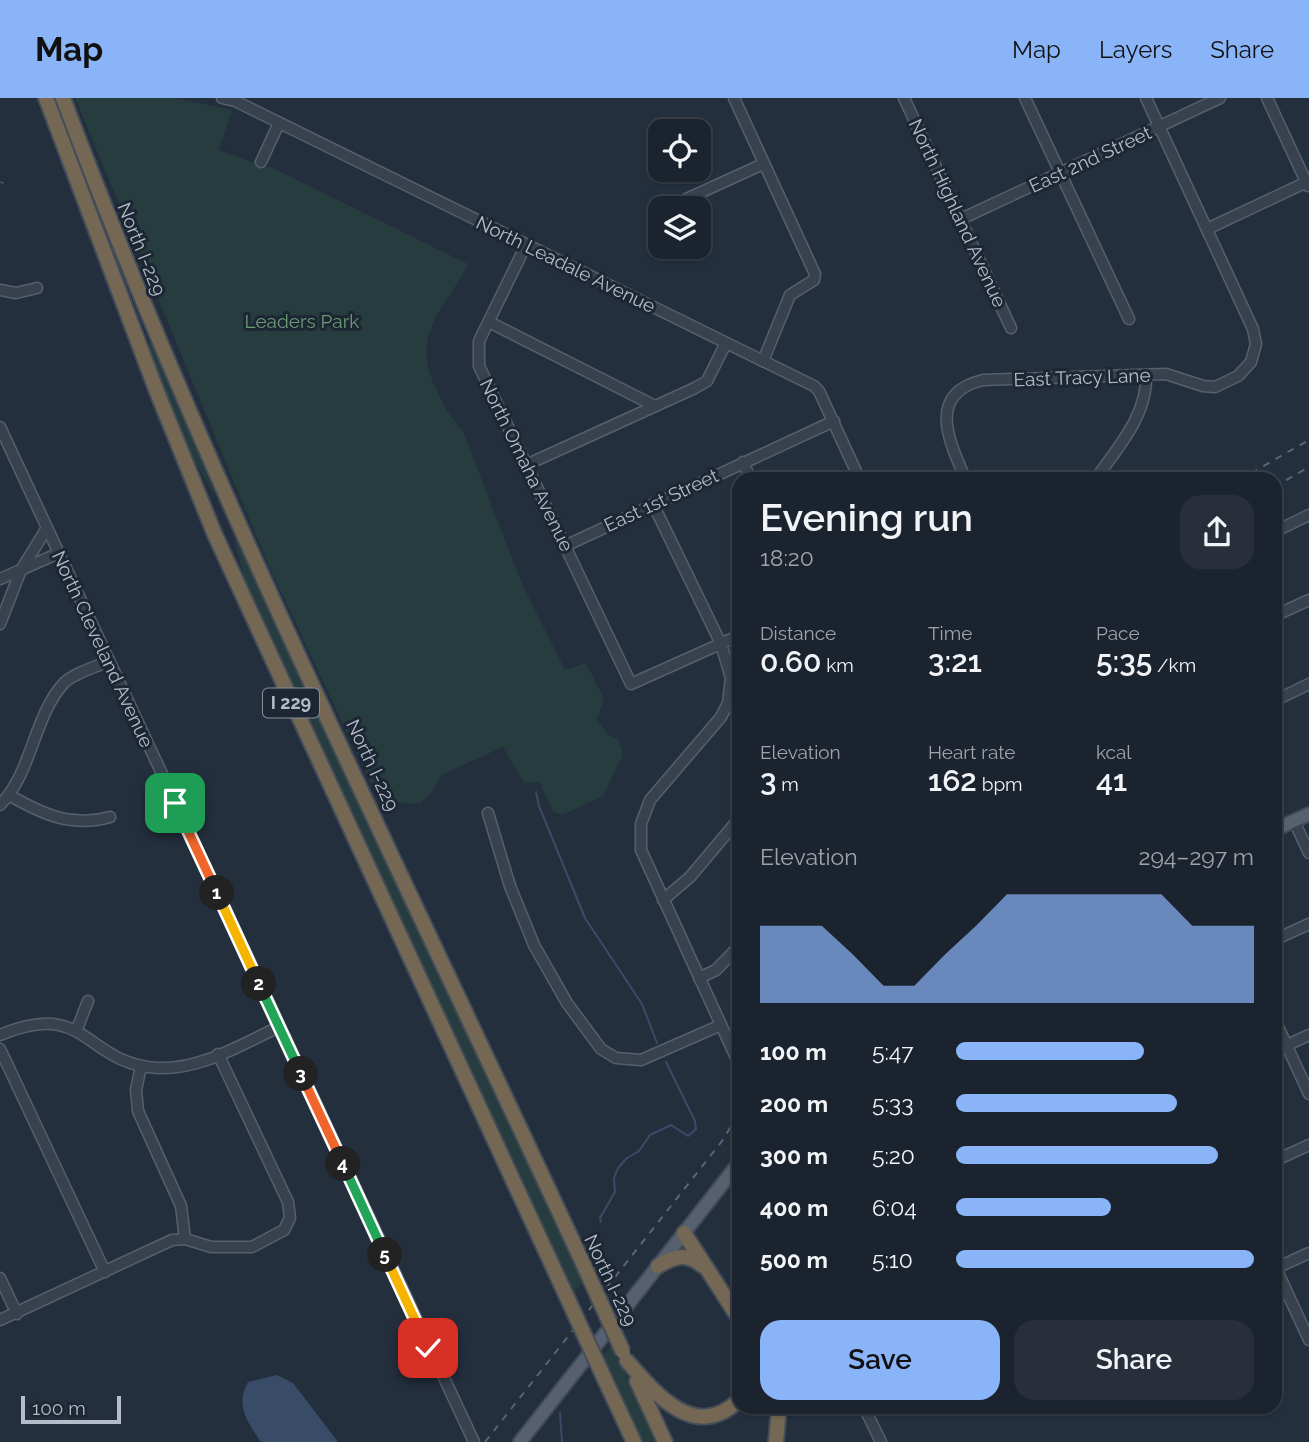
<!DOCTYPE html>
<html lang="en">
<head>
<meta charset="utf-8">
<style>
	:root { --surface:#1b232e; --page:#282f3a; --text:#f1f3f6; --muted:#a0a4aa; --line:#39404a; --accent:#8ab4f8 }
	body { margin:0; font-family:Raleway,sans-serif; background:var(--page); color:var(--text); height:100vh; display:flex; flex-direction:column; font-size:26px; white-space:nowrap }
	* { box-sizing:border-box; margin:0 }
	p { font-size:23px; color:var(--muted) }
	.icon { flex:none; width:38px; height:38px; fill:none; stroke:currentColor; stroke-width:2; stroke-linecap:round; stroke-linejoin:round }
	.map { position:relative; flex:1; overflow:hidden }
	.drawer { position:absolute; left:732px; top:374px; width:550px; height:942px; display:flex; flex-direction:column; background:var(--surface); border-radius:21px; box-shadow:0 2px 5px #0004,0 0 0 2px var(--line) }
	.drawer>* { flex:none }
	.tools { position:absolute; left:648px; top:21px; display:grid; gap:14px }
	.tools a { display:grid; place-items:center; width:63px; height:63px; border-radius:14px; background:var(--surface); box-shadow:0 2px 5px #0004,0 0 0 2px var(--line); font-size:35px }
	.scale { position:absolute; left:21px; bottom:18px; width:100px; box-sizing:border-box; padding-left:7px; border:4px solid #b4bcc9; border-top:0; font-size:19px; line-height:24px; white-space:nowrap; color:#b4bcc9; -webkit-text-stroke:5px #1d2633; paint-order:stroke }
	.pin { position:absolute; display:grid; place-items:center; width:60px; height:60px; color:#fff; margin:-30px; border-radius:14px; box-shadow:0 4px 10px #0006 }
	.km { position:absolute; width:35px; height:35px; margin:-18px; border-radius:50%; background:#222; color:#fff; font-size:19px; line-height:35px; text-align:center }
	.round { display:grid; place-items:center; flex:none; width:74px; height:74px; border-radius:21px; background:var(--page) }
	.head { display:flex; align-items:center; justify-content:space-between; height:119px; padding:0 28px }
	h1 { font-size:38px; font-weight:600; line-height:52px }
	.metrics { display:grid; grid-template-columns:repeat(3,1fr); gap:10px; height:119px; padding:7px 28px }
	.metrics div { display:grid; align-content:center }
	.metrics b { font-size:30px; font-weight:600 }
	.metrics small { font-size:19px; font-weight:400 }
	.metrics p { font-size:19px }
	.chart { height:196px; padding:14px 28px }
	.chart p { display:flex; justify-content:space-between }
	.chart svg { width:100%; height:126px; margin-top:7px; fill:var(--accent); opacity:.7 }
	.primary-button { display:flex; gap:14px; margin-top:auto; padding:14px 28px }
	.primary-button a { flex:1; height:80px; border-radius:21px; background:var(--accent); color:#111; font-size:28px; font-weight:600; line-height:80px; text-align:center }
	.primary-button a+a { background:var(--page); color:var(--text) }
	ul { padding:0 28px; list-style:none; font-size:23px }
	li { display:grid; grid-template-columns:112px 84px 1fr; align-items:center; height:52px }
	li i { height:18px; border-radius:9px; background:var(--accent) }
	header { display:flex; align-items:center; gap:42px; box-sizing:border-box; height:98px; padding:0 35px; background:var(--accent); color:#111 }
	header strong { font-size:33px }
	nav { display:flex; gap:38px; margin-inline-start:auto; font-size:24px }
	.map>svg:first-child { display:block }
	.green { fill:#263c3f }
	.water { fill:#394c67 }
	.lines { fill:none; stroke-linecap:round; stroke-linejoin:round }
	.stream { stroke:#394c67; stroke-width:2 }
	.minor-casing { stroke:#565f6c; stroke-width:13 }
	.major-casing { stroke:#414a57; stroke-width:16 }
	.highway-casing { stroke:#434c59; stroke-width:18 }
	.minor { stroke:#38414e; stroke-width:10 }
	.major { stroke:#56606e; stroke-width:12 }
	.highway { stroke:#746855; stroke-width:14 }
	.rail { stroke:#5a6575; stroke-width:2; stroke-dasharray:7 7; stroke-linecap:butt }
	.highway-bridge-casing { stroke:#434c59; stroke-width:18; stroke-linecap:butt }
	.highway-bridge { stroke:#746855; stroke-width:14 }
	.split-1-casing { stroke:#fff; stroke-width:14 }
	.split-2-casing { stroke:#fff; stroke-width:14 }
	.split-3-casing { stroke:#fff; stroke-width:14 }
	.split-4-casing { stroke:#fff; stroke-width:14 }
	.split-5-casing { stroke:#fff; stroke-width:14 }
	.split-6-casing { stroke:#fff; stroke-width:14 }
	.split-1 { stroke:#f0652b; stroke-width:9 }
	.split-2 { stroke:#f5b400; stroke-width:9 }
	.split-3 { stroke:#22a559; stroke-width:9 }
	.split-4 { stroke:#f0652b; stroke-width:9 }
	.split-5 { stroke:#22a559; stroke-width:9 }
	.split-6 { stroke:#f5b400; stroke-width:9 }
	.labels { text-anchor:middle; stroke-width:6; stroke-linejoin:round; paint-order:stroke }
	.shield { fill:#1d2633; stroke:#878f9c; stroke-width:2 }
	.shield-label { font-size:18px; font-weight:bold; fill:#b4bcc9 }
	.street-label { font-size:19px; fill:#b4bcc9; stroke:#1d2633 }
	.park-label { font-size:19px; fill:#6b9a76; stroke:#1d2633 }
</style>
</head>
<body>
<header>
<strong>Map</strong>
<nav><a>Map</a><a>Layers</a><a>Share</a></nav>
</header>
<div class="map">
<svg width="1309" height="1344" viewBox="0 0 1309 1344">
	<rect width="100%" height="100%" fill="#242f3e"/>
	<g class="green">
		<path d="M75,0H174L232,12L219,52L267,70L269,68L468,166C443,215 408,237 438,295C445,309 449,319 462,331L522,486L565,572L586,565L604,601L597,621L608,637L618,641L623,657L603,698L563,717L553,714L540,684L524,685L503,649L441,677L433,693L420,706L379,703L268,466Z"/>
		<polygon points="152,246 217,402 189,353 147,248"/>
		<polygon points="233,438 261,487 584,1182 574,1195 283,569 247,489"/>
		<polygon points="612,1247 657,1344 643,1344 603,1258"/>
	</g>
	<path class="water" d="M277,1277L293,1285L338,1344H261C247,1324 235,1306 248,1284Z"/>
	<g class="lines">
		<g class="stream">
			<polyline points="0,84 3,85"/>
			<polyline points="536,694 539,708 585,820 642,906 657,945"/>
			<polyline points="601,1124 600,1120 615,1094 614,1080 618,1070 627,1060 639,1053 650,1037 671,1027 688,1038 696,1031 695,1023 666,964"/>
			<polyline points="560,1315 562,1344"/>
		</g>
		<g class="minor-casing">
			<g id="minor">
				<polyline points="222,0 235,3 814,288 819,293 860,382"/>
				<polyline points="734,0 815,176 814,182 790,197 763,263"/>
				<polyline points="904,0 1011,230"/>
				<polyline points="1025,0 1129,221"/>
				<polyline points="1267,0 1308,88"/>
				<polyline points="261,64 279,25"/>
				<polyline points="682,103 763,66"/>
				<polyline points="961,121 1220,0"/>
				<polyline points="1207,131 1309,83"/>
				<polyline points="526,147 479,243 479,268 631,586 738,538"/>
				<polyline points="0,192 16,195 37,190"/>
				<polyline points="489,224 655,308"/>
				<polyline points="0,329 474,1344"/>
				<polyline points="743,364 751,382"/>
				<polyline points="526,367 695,290 707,283 726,245"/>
				<path d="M966,382C950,345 925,296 983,282L1166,276L1203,288L1215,289L1238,278L1251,264L1256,246L1253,231L1146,0"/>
				<path d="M1095,382C1117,350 1148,317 1146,277"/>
				<polyline points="653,406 721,546 731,580 728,605 721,619 650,702 641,726 641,752 738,964"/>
				<polyline points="1274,434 1309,417"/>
				<polyline points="565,448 834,323"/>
				<polyline points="0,481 59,455"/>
				<polyline points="1274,518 1309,502"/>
				<polyline points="0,526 21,472 47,430"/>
				<polyline points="1274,603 1309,586"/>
				<path d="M9,697C42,716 72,730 110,719"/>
				<path d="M0,707C33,673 33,619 64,585C74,575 96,569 109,563"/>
				<polyline points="488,715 510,788 534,847 567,905 601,951 616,960 641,962 721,927"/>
				<polyline points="1294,723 1309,755"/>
				<polyline points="663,802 690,779 738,722"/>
				<polyline points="1274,842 1309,826"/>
				<polyline points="699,880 716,872 738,849"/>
				<polyline points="1274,920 1309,996"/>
				<polyline points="77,931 88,903"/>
				<path d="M0,937C88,900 84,966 158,970C201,972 242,946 279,929"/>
				<polyline points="0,951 105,1174"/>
				<polyline points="1274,953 1309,937"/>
				<polyline points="141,968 136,992 138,1013 181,1108 185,1141"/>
				<polyline points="1274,1063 1309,1047"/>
				<polyline points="1274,1166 1309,1242"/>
				<polyline points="1274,1171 1309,1155"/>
				<polyline points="0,1180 17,1216"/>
				<polyline points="0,1222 172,1142 185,1141 211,1149 252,1149 284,1132 290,1120 288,1104 218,956"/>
				<polyline points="864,1309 881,1344"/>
			</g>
		</g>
		<g class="major-casing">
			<g id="major">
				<polyline points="1274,732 1309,716"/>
				<polyline points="520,1344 738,1066"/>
			</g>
		</g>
		<g class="highway-casing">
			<g id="highway">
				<polyline points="46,0 157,294 215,437 566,1197"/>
				<path d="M63,0C213,401 407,784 586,1172"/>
				<polyline points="684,1135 738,1219"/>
				<path d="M658,1168C675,1158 687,1154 703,1168"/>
				<path d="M627,1263C655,1295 694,1344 738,1303"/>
				<polyline points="605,1282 634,1344"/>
				<polyline points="637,1283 665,1344"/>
				<polyline points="776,1344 779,1309"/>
			</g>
		</g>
		<use href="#minor" class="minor"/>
		<use href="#major" class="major"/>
		<use href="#highway" class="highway"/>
		<g class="rail">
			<polyline points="1239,382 1309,342"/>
			<polyline points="1274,389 1309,369"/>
			<polyline points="485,1344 722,1043 738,1017"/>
		</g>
		<g class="highway-bridge-casing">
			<g id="highway-bridge">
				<polyline points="586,1172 623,1254"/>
				<polyline points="566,1197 605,1282"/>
			</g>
		</g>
		<use href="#highway-bridge" class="highway-bridge"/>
	</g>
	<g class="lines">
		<g class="split-1-casing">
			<polyline id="split-1" points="175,705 217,795"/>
		</g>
		<g class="split-2-casing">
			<polyline id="split-2" points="217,795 259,886"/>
		</g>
		<g class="split-3-casing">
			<polyline id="split-3" points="259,886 301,976"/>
		</g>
		<g class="split-4-casing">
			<polyline id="split-4" points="301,976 343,1066"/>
		</g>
		<g class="split-5-casing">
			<polyline id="split-5" points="343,1066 385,1157"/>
		</g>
		<g class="split-6-casing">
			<polyline id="split-6" points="385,1157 428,1250"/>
		</g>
		<use href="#split-1" class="split-1"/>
		<use href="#split-2" class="split-2"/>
		<use href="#split-3" class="split-3"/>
		<use href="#split-4" class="split-4"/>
		<use href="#split-5" class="split-5"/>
		<use href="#split-6" class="split-6"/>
	</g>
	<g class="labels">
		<rect class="shield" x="263" y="590.5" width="56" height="29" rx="5"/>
		<g class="shield-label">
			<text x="291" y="611">I 229</text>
		</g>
		<g class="street-label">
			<text transform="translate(1090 61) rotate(-25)" y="7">East 2nd Street</text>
			<text transform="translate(958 115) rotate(65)" y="7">North Highland Avenue</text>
			<text transform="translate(142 151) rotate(68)" y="7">North I-229</text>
			<text transform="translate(566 166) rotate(26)" y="7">North Leadale Avenue</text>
			<text transform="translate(1082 279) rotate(-2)" y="7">East Tracy Lane</text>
			<text transform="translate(527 367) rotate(64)" y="7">North Omaha Avenue</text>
			<text transform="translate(661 402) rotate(-25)" y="7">East 1st Street</text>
			<text transform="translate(103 551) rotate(65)" y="7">North Cleveland Avenue</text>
			<text transform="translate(373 667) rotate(65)" y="7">North I-229</text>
			<text transform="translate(611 1182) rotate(65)" y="7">North I-229</text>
		</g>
		<g class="park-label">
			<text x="302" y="230">Leaders Park</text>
		</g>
	</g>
</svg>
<div class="tools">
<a><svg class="icon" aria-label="locate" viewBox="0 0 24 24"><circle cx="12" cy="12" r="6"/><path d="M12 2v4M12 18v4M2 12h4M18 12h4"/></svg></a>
<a><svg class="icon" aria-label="layers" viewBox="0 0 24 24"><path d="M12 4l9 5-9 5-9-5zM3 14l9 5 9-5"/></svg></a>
</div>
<div class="scale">100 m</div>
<div class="pin" style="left:175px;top:705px;background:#1e9e55"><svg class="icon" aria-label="arrive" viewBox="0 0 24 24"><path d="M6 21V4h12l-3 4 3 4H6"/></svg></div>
<div class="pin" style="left:428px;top:1250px;background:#d93025"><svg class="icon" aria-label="check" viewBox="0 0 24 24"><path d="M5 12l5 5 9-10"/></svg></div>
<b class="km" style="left:217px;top:795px">1</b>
<b class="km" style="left:259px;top:886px">2</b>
<b class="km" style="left:301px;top:976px">3</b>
<b class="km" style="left:343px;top:1066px">4</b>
<b class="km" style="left:385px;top:1157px">5</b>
<section class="drawer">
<div class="head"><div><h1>Evening run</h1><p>18:20</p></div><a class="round"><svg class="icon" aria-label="share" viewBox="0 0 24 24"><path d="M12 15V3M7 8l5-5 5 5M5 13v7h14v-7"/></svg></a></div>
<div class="metrics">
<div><p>Distance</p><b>0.60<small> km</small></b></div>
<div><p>Time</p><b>3:21</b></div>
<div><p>Pace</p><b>5:35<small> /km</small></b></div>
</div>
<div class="metrics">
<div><p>Elevation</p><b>3<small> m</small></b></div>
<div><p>Heart rate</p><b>162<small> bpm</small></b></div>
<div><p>kcal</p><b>41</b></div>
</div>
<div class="chart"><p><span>Elevation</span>294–297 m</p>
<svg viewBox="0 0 160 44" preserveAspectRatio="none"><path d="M0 44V17L10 17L20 17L30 27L40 38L50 38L60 27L70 17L80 6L90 6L100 6L110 6L120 6L130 6L140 17L150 17L160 17V44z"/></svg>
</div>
<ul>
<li><b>100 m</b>5:47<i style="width:63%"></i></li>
<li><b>200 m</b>5:33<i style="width:74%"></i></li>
<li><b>300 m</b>5:20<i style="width:88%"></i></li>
<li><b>400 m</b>6:04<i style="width:52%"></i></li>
<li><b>500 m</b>5:10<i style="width:100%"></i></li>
</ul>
<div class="primary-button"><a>Save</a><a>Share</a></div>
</section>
</div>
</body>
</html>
